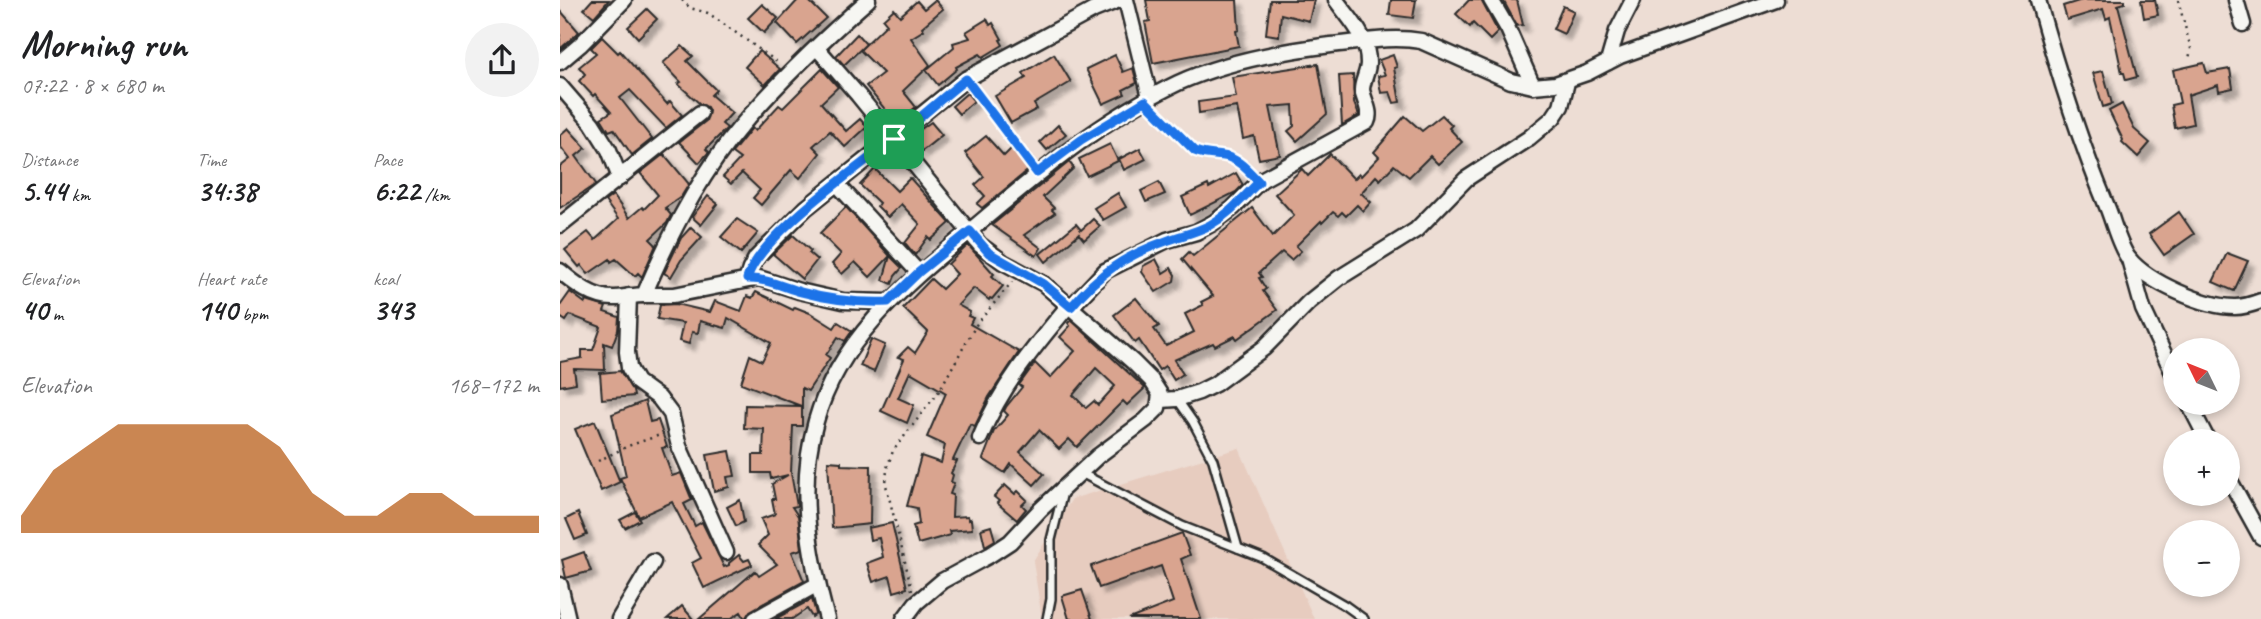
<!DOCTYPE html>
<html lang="en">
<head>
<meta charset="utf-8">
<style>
	:root { --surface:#fff; --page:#f2f2f2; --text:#202124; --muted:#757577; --accent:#b45309 }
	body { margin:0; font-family:Caveat,sans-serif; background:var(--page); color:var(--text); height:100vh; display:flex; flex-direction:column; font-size:26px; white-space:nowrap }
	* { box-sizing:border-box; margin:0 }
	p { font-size:23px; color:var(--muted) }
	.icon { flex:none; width:38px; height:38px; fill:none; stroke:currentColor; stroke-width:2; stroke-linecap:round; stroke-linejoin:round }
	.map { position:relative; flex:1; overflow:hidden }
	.sheet { display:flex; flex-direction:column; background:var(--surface); width:560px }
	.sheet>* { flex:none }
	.needle { width:46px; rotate:313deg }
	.fabs { position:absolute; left:1603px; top:338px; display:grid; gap:14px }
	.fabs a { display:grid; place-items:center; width:77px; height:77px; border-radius:50%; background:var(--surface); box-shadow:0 4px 10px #0003; font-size:35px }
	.pin { position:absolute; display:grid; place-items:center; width:60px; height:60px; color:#fff; margin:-30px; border-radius:14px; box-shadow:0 4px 10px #0006 }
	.round { display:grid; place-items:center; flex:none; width:74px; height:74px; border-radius:37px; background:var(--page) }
	.headline { display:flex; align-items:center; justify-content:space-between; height:119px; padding:0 21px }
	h1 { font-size:38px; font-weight:700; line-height:52px }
	.figures { display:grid; grid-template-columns:repeat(3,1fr); gap:10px; height:119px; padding:7px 21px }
	.figures div { display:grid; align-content:center }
	.figures b { font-size:30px; font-weight:700 }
	.figures small { font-size:19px; font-weight:400 }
	.figures p { font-size:19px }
	.chart { height:196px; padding:14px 21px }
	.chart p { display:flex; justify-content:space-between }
	.chart svg { width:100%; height:126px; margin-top:7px; fill:var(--accent); opacity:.7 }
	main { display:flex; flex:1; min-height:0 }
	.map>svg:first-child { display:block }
	.built { fill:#e7ccbf }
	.building { fill:#d9a48f; stroke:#2b2b2b; stroke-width:2; fill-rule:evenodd; filter:url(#shadow) }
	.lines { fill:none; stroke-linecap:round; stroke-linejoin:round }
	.lane-casing { stroke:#2b2b2b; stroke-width:12 }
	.street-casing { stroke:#2b2b2b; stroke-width:19 }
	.path { stroke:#2b2b2b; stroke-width:2.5; stroke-dasharray:2 5; stroke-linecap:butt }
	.lane { stroke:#f6f6f2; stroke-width:7 }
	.street { stroke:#f6f6f2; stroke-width:14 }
	.route-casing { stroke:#fff; stroke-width:14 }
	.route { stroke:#1a73e8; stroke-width:9 }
</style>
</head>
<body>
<main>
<section class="sheet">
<div class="headline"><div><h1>Morning run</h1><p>07:22 · 8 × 680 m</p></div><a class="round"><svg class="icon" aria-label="share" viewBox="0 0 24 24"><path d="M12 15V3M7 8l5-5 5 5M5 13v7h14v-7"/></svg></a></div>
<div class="figures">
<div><p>Distance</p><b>5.44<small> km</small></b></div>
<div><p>Time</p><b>34:38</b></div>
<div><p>Pace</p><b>6:22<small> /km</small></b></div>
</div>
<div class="figures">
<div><p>Elevation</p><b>40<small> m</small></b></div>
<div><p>Heart rate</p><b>140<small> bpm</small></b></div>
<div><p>kcal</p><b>343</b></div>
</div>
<div class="chart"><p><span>Elevation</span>168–172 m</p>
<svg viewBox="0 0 160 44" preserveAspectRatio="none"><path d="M0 44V38L10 22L20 14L30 6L40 6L50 6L60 6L70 6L80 14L90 30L100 38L110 38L120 30L130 30L140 38L150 38L160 38V44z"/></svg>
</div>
</section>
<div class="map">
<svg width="1701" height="619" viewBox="0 0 1701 619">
	<defs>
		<filter id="shadow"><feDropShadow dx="6" dy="6" stdDeviation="2" flood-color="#0004"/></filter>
	</defs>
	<rect width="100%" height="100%" fill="#edddd4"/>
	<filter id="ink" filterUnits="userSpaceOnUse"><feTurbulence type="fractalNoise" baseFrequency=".0143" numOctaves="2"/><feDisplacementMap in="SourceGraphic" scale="14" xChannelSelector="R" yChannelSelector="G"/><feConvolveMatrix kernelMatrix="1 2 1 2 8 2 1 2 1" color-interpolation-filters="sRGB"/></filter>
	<g filter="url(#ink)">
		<polygon class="built" points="679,448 754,619 482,619 473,561 512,499"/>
		<g class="building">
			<polygon points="32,0 49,0 34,17 24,9"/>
			<polygon points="238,0 248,0 266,18 237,44 217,23"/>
			<polygon points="375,0 383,9 362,27 364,30 351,38 370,65 343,91 356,107 336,123 306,86 323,73 300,50 327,24 323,19 334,9 340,16 357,1 364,9"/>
			<polygon points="586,0 677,0 679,30 676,31 679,46 593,63 585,22 590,21"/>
			<polygon points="710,0 754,0 749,21 721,14 719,36 706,34"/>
			<polygon points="831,0 856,0 853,18 829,15"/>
			<polygon points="909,0 921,0 938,32 930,40 913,23 910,27 896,14"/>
			<polygon points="943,0 957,0 963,25 957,26"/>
			<polygon points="1522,0 1565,0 1565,3 1558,5 1577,77 1566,80 1564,73 1562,73 1550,17 1546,19 1543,9 1507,20 1503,6"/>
			<polygon points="1581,0 1595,0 1598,15 1584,18"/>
			<polygon points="202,4 218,18 204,33 188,18"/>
			<polygon points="1003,6 1014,11 1004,34 993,29"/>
			<polygon points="87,9 97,19 78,38 68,27"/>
			<polygon points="0,10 19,32 0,49"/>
			<polygon points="427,19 430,25 433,23 442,39 440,40 443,45 423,57 420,54 396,67 397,69 378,85 366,70 394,47 393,43 410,38 406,32"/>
			<polygon points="297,34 306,44 284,65 276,56"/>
			<polygon points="42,37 58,53 60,51 107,104 110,101 122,115 106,128 70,90 60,98 92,139 72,155 54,129 49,131 41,118 51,112 35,94 33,96 19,81 25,74 19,67 36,53 31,48"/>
			<polygon points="122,46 133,56 127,61 156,90 151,95 172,113 162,124 167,128 146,149 149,152 139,163 119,142 146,121 149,111 147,107 140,104 118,84 121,82 103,63"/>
			<polygon points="199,51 220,69 205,85 185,67"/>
			<polygon points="494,54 511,82 474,104 477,109 451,123 435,96 466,78 463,73"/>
			<polygon points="555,55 563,72 573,68 577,83 563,90 565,94 543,104 526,69"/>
			<polygon points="833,55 837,67 834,68 840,102 834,103 830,92 821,93 818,76 825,75 819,60"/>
			<polygon points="1644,63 1647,73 1670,69 1673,88 1659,91 1658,85 1628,95 1633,124 1615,128 1611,105 1620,103 1613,70"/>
			<polygon points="758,64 767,114 737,141 728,131 734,126 733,105 710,107 720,155 699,159 694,136 683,139 677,107 639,113 638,102 676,97 672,77"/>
			<polygon points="262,69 278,87 261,103 286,131 300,119 307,127 285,147 270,131 253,146 260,153 240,178 231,170 201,205 193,198 200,190 182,173 171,184 163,177 180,159 172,153 192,128 195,131 219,105 223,108"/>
			<polygon points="1543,71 1552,104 1543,107 1533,73"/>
			<polygon points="793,75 794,103 799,115 782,125 779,76"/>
			<polygon points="407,93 414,101 399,114 392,106"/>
			<polygon points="1562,104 1574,129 1590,143 1578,157 1562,142 1563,140 1549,111"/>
			<polygon points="882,115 892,125 889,128 902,142 878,164 870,156 849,177 834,165 820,180 816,176 801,193 811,202 803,211 797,205 786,216 782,212 778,216 773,212 762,223 761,221 736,246 741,251 731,260 722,252 699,273 702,277 699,278 706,289 703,291 717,310 677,339 675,336 655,346 653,343 614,360 623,374 614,380 605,366 599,370 579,340 575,343 554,315 576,298 599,326 594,329 606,346 634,332 625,314 643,305 641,302 653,296 622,259 629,252 633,256 692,208 713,236 734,215 715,194 742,169 748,176 770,154 794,179 799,174 801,176 819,157 814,152 845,116 862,131"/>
			<polygon points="371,122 382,135 362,151 351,136"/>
			<polygon points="498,125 506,134 487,150 480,142"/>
			<polygon points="8,128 26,148 16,156 36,184 0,208 0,167 10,159 0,146 0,135"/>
			<polygon points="426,136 444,156 452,148 471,168 422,208 417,204 425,196 415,185 424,177 405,153"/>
			<polygon points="550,144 558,161 527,176 519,159"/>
			<polygon points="580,148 586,159 564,170 559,159"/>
			<polygon points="104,154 129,184 121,197 105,208 111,215 107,223 90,239 96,245 82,277 78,273 75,276 56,259 51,262 50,259 28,274 21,265 19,267 5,250 28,232 35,240 58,219 45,201 53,195 69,218 82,207 84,209 98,195 80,173"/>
			<polygon points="509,162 514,168 483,197 494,208 492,210 495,213 464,235 481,248 476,256 432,225"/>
			<polygon points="315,169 337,191 350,178 390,223 371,240 368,237 355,255 345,243 360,224 341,204 328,217 317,206 319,203 300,185"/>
			<polygon points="676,173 683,185 676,192 630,215 622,197 648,185 649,188"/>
			<polygon points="599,182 605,194 586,202 581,191"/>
			<polygon points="558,193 566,207 543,220 534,208"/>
			<polygon points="148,196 158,204 141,225 132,217"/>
			<polygon points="286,207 330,256 310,277 295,262 282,274 272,264 281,254 260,233"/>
			<polygon points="1619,212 1634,234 1604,255 1589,234"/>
			<polygon points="177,219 198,233 181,253 161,237"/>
			<polygon points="533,219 540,226 524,240 519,234 486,262 480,254 516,224 521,230"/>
			<polygon points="131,227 142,237 121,260 111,277 104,273 121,238"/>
			<polygon points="233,235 251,251 249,253 257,260 242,279 213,254"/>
			<polygon points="408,245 434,274 432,276 443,286 432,299 430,298 429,300 414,288 398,305 410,312 408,316 413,318 410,324 459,352 429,397 415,426 410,424 393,460 397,461 391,473 393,475 391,482 394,483 390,494 393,495 392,517 408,516 409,520 411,519 412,529 389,531 390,535 358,544 353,526 359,524 357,508 347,506 361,456 381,463 385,445 367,437 386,393 350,372 338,398 354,405 347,423 321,411 344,359 338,357 348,347 355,353 368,332 343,308 371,279 382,289 397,274 388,264"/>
			<polygon points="1667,253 1688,261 1674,291 1653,282"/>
			<polygon points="330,256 342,268 335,276 332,284 323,280"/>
			<polygon points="596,259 603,273 611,268 615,275 614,281 596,292 582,272 583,266"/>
			<polygon points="10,292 25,303 26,301 46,307 44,312 59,317 58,330 52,346 44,343 45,370 14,369 16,383 0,386 0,362 22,358 22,350 33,350 41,327 10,315 6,321 0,317 0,306"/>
			<polygon points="196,292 233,310 235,307 250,313 274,328 278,322 292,331 285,341 278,337 266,355 270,358 248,391 242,388 242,426 233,426 231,473 237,506 232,507 238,516 242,549 232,552 244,581 190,611 185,619 181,612 170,619 139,619 195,571 199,576 217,564 198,545 208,535 201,519 215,514 212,499 215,499 212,484 228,475 211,479 210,473 193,473 193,455 203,455 204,429 184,428 185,405 241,406 181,383 190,355 202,361 211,343 168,318 165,328 140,321 138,333 132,332 129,344 119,341 123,323 97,319 100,305 116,304 150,312 155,301 181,311 187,296 192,298"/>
			<path d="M511,320L585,388L567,405L563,401L517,447L509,439L499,449L479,430L460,452L484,474L474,485L451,464L445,473L423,459L434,431L448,415L444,411L446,407L462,387L459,385L475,363L490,378L515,351L500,337L510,326L508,323ZM536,368L555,386L538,405L534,401L526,408L513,395Z"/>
			<polygon points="311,339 325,345 314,372 300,366"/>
			<polygon points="60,371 73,391 74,396 42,399 40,373"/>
			<polygon points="85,401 90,422 98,420 107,447 102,448 112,476 121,473 132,500 124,504 135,526 142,522 164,567 169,565 169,563 179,555 184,561 189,559 192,565 144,588 132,563 141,558 112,502 79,517 60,478 66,476 52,414"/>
			<polygon points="35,421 60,482 41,491 15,429"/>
			<polygon points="170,451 175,476 167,477 169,487 154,491 147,455"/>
			<polygon points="268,461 281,462 281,465 311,466 310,524 272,528"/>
			<polygon points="445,485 455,494 458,491 467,500 462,505 466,509 457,520 437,503 439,501 434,497"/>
			<polygon points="180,500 184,522 176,526 167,507"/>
			<polygon points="75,512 80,520 65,528 60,520"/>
			<polygon points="18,513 27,535 15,540 6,519"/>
			<polygon points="332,523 347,588 334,592 330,576 313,582 307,563 323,557 319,538 310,540 308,528"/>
			<polygon points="431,526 435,540 425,546 421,529"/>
			<polygon points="622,533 630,555 621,559 641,619 569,619 613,602 601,566 539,588 531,566"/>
			<polygon points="24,552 31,571 6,578 2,560"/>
			<polygon points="522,590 532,619 509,619 502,596"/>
			<polygon points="252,599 256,614 252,617 247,609 232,619 215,619"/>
			<polygon points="122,606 133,619 107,619"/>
		</g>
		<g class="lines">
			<g class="lane-casing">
				<g id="lane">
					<polyline points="617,399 633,422 653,460 678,548"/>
					<polyline points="521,473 622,526 703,558 786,606 804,619"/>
					<polyline points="487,619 491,599 491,540 503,492"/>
				</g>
			</g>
			<g class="street-casing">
				<g id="street">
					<polyline points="566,0 590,97"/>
					<polyline points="931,0 948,29 973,86"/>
					<path d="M1478,0C1497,70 1520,142 1548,209C1554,224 1559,246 1569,259C1588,282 1644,307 1675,307C1683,307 1693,304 1701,301"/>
					<polyline points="1676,0 1683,24"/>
					<polyline points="257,48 298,95 420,245 443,262 484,284 573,362 591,380 600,394 598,408 586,420 538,456 480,510 450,542 430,555 382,581 356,603 344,619"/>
					<polyline points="0,62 20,45 64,0"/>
					<polyline points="1048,62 1057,31 1073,0"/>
					<polyline points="0,86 32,123 49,150 60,178"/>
					<polyline points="277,184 359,273"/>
					<polyline points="0,225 140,113"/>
					<polyline points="1569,259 1583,309 1615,377"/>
					<path d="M0,271C15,284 34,299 55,298C65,298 74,295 84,295C107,241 133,188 169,141C209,90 259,43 308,0"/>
					<polyline points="187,279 190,269 196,258 246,208 406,79 534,10 559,0"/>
					<polyline points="84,295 114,295 199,278 239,291 283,301 329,302"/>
					<polyline points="69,296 67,352 69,368 77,382 99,398 111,414 119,446 166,552"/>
					<path d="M511,307L545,271L607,240L636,232L653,223L673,208L701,180L807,122C812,112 804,101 802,90C802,81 808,73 808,63C808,36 791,21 776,0"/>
					<polyline points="601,400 617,399 639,392 655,384 704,348 749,302 779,278 856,230 906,179 969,138 993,118 1001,106 1007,82"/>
					<polyline points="1628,402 1648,441"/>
					<path d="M420,438C440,388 474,347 509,305"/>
					<polyline points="1668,477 1701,537"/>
					<polyline points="0,585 8,619"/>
					<polyline points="59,619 93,562"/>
					<polyline points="195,619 258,584"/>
					<path d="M267,619C249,554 237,487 256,421C279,338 348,283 411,230C476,175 540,120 618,83C662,63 723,51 771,45C801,42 832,36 861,41L951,81L973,86L995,84L1027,73L1060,56L1216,0"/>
				</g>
			</g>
			<g class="path">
				<polyline points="122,0 130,8 148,13 220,64"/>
				<polyline points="1618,0 1631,49 1629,59"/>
				<polyline points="414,89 471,165"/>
				<polyline points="593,110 635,151 645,156 667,157 677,161 689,172"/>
				<polyline points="38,461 68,446 103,434"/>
				<polyline points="352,590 326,485 327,468 333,451 379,391 416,325 452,282"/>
			</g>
			<use href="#lane" class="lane"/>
			<use href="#street" class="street"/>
		</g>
	</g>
	<g class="lines" filter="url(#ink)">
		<g class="route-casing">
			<path id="route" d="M406,79L477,173L521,140L585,101L635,151C647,156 657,154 668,157C681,161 690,173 699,182C683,197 670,214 650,225C637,232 623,235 609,240C566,255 539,273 511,307L484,284L429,253L410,231L359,272L328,302C298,303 270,300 241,292C223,287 206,278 187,279C198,237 299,167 335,138C359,119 382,98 406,79Z"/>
		</g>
		<use href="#route" class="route"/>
	</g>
</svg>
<div class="fabs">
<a><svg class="needle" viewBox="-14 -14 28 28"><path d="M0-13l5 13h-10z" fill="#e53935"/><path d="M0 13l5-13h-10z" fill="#757577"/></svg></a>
<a>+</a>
<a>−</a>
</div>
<div class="pin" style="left:334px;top:139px;background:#1e9e55"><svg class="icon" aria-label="arrive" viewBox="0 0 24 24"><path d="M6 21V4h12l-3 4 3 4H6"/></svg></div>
</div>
</main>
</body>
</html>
